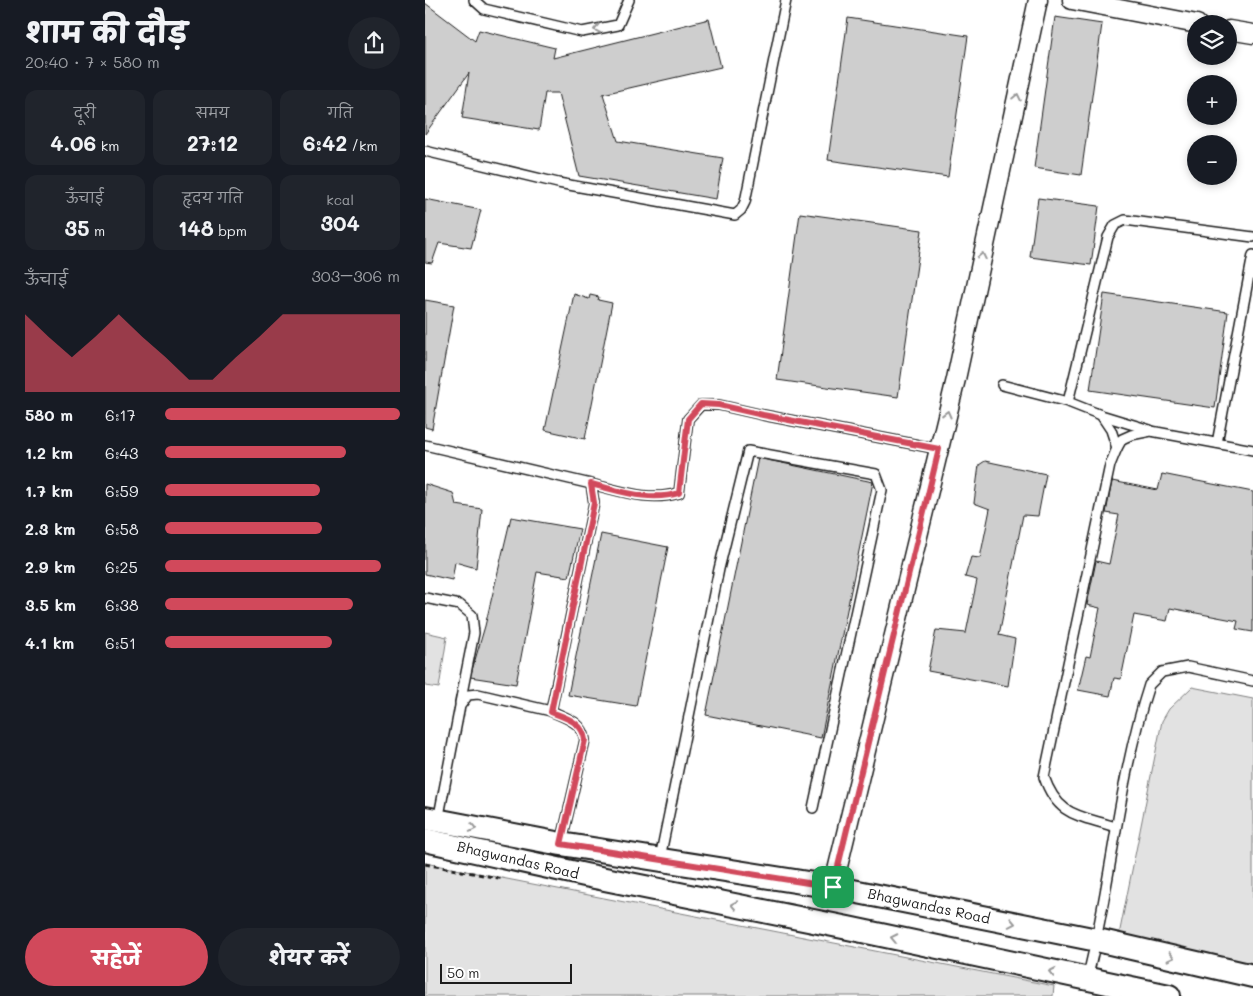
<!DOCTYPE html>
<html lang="hi">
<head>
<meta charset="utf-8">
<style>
	:root { --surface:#171b24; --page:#20242c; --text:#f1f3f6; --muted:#9ea1a6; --accent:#d1495b }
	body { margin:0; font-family:Mali,"Playpen Sans Deva",sans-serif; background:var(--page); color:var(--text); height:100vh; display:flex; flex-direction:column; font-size:19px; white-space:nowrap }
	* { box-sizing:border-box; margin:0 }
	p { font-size:16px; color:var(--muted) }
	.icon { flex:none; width:28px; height:28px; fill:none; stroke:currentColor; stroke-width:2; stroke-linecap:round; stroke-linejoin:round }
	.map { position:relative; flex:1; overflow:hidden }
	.panel { display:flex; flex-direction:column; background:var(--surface); width:425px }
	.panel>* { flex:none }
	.tools { position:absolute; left:762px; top:15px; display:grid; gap:10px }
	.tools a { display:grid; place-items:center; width:50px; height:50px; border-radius:50%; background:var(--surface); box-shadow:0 2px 8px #0003; font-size:25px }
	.scale { position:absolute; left:15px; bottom:12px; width:132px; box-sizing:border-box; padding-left:5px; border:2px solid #1c1c1c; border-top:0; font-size:14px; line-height:18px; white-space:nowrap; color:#1c1c1c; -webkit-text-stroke:4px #fff; paint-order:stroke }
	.pin { position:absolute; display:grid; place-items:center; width:42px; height:42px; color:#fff; margin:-21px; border-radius:10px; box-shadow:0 2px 8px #0006 }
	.round { display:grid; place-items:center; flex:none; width:52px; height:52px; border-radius:26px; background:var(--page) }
	.summary { display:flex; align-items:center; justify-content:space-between; height:85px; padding:0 25px }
	h1 { font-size:28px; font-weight:800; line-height:38px }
	.figures { display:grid; grid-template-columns:repeat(3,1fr); gap:8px; height:85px; padding:5px 25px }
	.figures div { display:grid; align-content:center; border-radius:12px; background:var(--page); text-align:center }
	.figures b { font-size:21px; font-weight:800 }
	.figures small { font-size:14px; font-weight:400 }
	.figures p { font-size:14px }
	.chart { height:140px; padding:10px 25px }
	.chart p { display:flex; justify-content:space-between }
	.chart svg { width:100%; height:90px; margin-top:5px; fill:var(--accent); opacity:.7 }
	.button { display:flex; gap:10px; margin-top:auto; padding:10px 25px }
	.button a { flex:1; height:58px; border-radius:30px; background:var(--accent); color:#fff; font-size:20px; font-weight:800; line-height:58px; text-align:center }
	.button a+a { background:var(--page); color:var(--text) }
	ul { padding:0 25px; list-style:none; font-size:16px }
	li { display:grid; grid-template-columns:80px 60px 1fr; align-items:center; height:38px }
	li i { height:12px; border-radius:6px; background:var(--accent) }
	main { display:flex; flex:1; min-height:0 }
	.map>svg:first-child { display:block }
	.green { fill:#e2e2e2; stroke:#7f7f7f }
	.building { fill:#cecece; stroke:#1c1c1c }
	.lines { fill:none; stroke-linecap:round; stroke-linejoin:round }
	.service-casing { stroke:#1c1c1c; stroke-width:12 }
	.minor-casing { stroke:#1c1c1c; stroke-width:21 }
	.tertiary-casing { stroke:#1c1c1c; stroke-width:26 }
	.path { stroke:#1c1c1c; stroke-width:3; stroke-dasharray:5 4; stroke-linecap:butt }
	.service { stroke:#fff; stroke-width:9 }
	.minor { stroke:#fff; stroke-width:18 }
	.tertiary { stroke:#fff; stroke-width:22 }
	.oneway { stroke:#999 }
	.route-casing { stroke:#fff; stroke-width:10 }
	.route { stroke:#d1495b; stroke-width:6 }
	.labels { text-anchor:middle; stroke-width:5; stroke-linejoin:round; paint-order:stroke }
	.street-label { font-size:14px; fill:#1c1c1c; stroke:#fff }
</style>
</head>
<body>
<main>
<section class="panel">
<div class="summary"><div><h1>शाम की दौड़</h1><p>20:40 · 7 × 580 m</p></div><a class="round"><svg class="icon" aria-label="share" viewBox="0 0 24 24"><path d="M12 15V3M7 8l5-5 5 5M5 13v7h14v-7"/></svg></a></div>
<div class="figures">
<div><p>दूरी</p><b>4.06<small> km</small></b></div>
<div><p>समय</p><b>27:12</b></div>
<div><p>गति</p><b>6:42<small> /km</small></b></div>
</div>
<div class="figures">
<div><p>ऊँचाई</p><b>35<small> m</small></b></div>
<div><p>हृदय गति</p><b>148<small> bpm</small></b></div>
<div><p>kcal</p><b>304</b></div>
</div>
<div class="chart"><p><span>ऊँचाई</span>303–306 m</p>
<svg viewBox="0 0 160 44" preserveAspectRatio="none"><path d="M0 44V6L10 17L20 27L30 17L40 6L50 17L60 27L70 38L80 38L90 27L100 17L110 6L120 6L130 6L140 6L150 6L160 6V44z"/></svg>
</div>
<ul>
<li><b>580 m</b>6:17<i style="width:100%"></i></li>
<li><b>1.2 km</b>6:43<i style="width:77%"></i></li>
<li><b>1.7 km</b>6:59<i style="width:66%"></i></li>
<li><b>2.3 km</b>6:58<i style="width:67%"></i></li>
<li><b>2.9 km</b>6:25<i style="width:92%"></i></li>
<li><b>3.5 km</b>6:38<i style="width:80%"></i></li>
<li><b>4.1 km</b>6:51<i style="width:71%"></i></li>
</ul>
<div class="button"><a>सहेजें</a><a>शेयर करें</a></div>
</section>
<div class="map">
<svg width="828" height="996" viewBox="0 0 828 996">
	<rect width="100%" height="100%" fill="#fff"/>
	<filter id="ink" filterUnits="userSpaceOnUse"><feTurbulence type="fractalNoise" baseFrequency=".02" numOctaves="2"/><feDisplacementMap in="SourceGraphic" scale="10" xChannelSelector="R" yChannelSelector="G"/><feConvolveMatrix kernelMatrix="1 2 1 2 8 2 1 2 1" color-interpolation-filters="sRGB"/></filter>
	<g filter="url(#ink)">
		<g class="green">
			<polygon points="0,632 22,637 14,688 0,686"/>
			<polygon points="767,687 828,699 828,966 693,940 737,721 744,709"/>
			<polygon points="0,863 629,986 628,996 0,996"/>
		</g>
		<g class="building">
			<polygon points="0,3 50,41 54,30 130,48 128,58 284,19 296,67 178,94 193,141 298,158 291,199 154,176 133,93 120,93 114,130 37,118 44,73 0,134"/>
			<polygon points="630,17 677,24 656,175 609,168"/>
			<polygon points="423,18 543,36 523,177 403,160"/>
			<polygon points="613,198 674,206 666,265 605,257"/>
			<polygon points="0,199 56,210 46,248 14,243 7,263 0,262"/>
			<polygon points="375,213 497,230 473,397 352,380"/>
			<polygon points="149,294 164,299 165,295 174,297 173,300 187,303 160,439 120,430"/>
			<polygon points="679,294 803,312 790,408 665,390"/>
			<polygon points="0,300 29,305 7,429 0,427"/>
			<polygon points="333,458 448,482 396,738 281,715"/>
			<polygon points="560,461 621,474 613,516 598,515 574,635 590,639 583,686 503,671 511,630 541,633 552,580 540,577 546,557 555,558 565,509 549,503 554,465"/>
			<polygon points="737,474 828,492 828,632 811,629 813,621 745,608 742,621 709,615 696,679 689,678 685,696 653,690 661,656 665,657 675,608 662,605 671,561 684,564 694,515 681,513 687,481 733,490"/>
			<polygon points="0,484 28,493 31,505 57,509 51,568 30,562 27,580 0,574"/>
			<polygon points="86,517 155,529 144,577 112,572 91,684 45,677 60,626"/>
			<polygon points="176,534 243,547 211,706 143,695"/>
		</g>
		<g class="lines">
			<g class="service-casing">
				<g id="service">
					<polyline points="49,0 59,9 157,32 193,25 204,0"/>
					<polyline points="0,151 133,183 310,215 316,210 320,202 361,0"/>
					<polyline points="577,385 643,402 676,415 725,430"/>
					<polyline points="643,402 683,237 690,225 700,220 828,237"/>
					<polyline points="676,415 686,430 692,448"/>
					<polyline points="792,443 828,255"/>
					<path d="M0,445L166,484L169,503L126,711C141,718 158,722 160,740L136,844"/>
					<path d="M166,484C196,491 224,502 254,493L263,419L276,405H294L338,415L514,449"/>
					<polyline points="0,598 35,605 47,615 49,633 35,703"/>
					<polyline points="13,821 35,706 43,695 53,694 126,711"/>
					<path d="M690,827C654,815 633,817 619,777L685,465L692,448L697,439L706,435L726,431L828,450"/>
					<polyline points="235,858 294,569 323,451 451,474 457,490 388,808"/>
					<path d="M662,979C687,882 693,780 724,685L737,672L763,667L828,681"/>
				</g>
			</g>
			<g class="minor-casing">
				<g id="minor">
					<polyline points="647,0 772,24"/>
					<polyline points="804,30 828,34"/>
					<polyline points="408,887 531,379 613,0"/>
				</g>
			</g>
			<g class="tertiary-casing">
				<g id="tertiary">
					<polyline points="0,818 136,844 408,887 672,940 828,976"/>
					<polyline points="0,840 160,875 423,928 744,996"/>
				</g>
			</g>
			<polyline class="path" points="0,864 79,879"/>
			<use href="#service" class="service"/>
			<use href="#minor" class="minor"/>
			<use href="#tertiary" class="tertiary"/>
		</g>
		<defs><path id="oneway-chevron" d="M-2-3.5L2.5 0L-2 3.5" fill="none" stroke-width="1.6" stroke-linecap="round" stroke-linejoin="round" transform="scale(1.25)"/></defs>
		<g class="oneway">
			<use href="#oneway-chevron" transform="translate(172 29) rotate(169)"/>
			<use href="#oneway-chevron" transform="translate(592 97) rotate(-78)"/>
			<use href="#oneway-chevron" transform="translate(557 256) rotate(-78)"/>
			<use href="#oneway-chevron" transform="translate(522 414) rotate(-76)"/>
			<use href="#oneway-chevron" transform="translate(48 828) rotate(11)"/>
			<use href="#oneway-chevron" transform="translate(309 905) rotate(-169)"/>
			<use href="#oneway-chevron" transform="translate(587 923) rotate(11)"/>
			<use href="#oneway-chevron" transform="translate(469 938) rotate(-168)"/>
			<use href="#oneway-chevron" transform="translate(746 957) rotate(13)"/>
			<use href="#oneway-chevron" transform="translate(627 972) rotate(-168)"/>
		</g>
	</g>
	<g class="lines" filter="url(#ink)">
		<g class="route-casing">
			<path id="route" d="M276,404L294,405L338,415L514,449L408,887L136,844L160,740C158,722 141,718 126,712L169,503L166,484C196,491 224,502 254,493L263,419Z"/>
		</g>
		<use href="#route" class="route"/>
	</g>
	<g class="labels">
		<g class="street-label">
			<text transform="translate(93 860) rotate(13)" y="5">Bhagwandas Road</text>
			<text transform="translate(504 906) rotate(12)" y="5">Bhagwandas Road</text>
		</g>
	</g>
</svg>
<div class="tools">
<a><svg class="icon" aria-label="layers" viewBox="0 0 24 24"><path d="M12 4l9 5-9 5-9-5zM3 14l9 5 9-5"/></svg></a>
<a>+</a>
<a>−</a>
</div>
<div class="scale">50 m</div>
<div class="pin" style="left:408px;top:887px;background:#1e9e55"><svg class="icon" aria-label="arrive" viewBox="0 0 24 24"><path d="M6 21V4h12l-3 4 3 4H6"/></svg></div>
</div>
</main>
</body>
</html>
